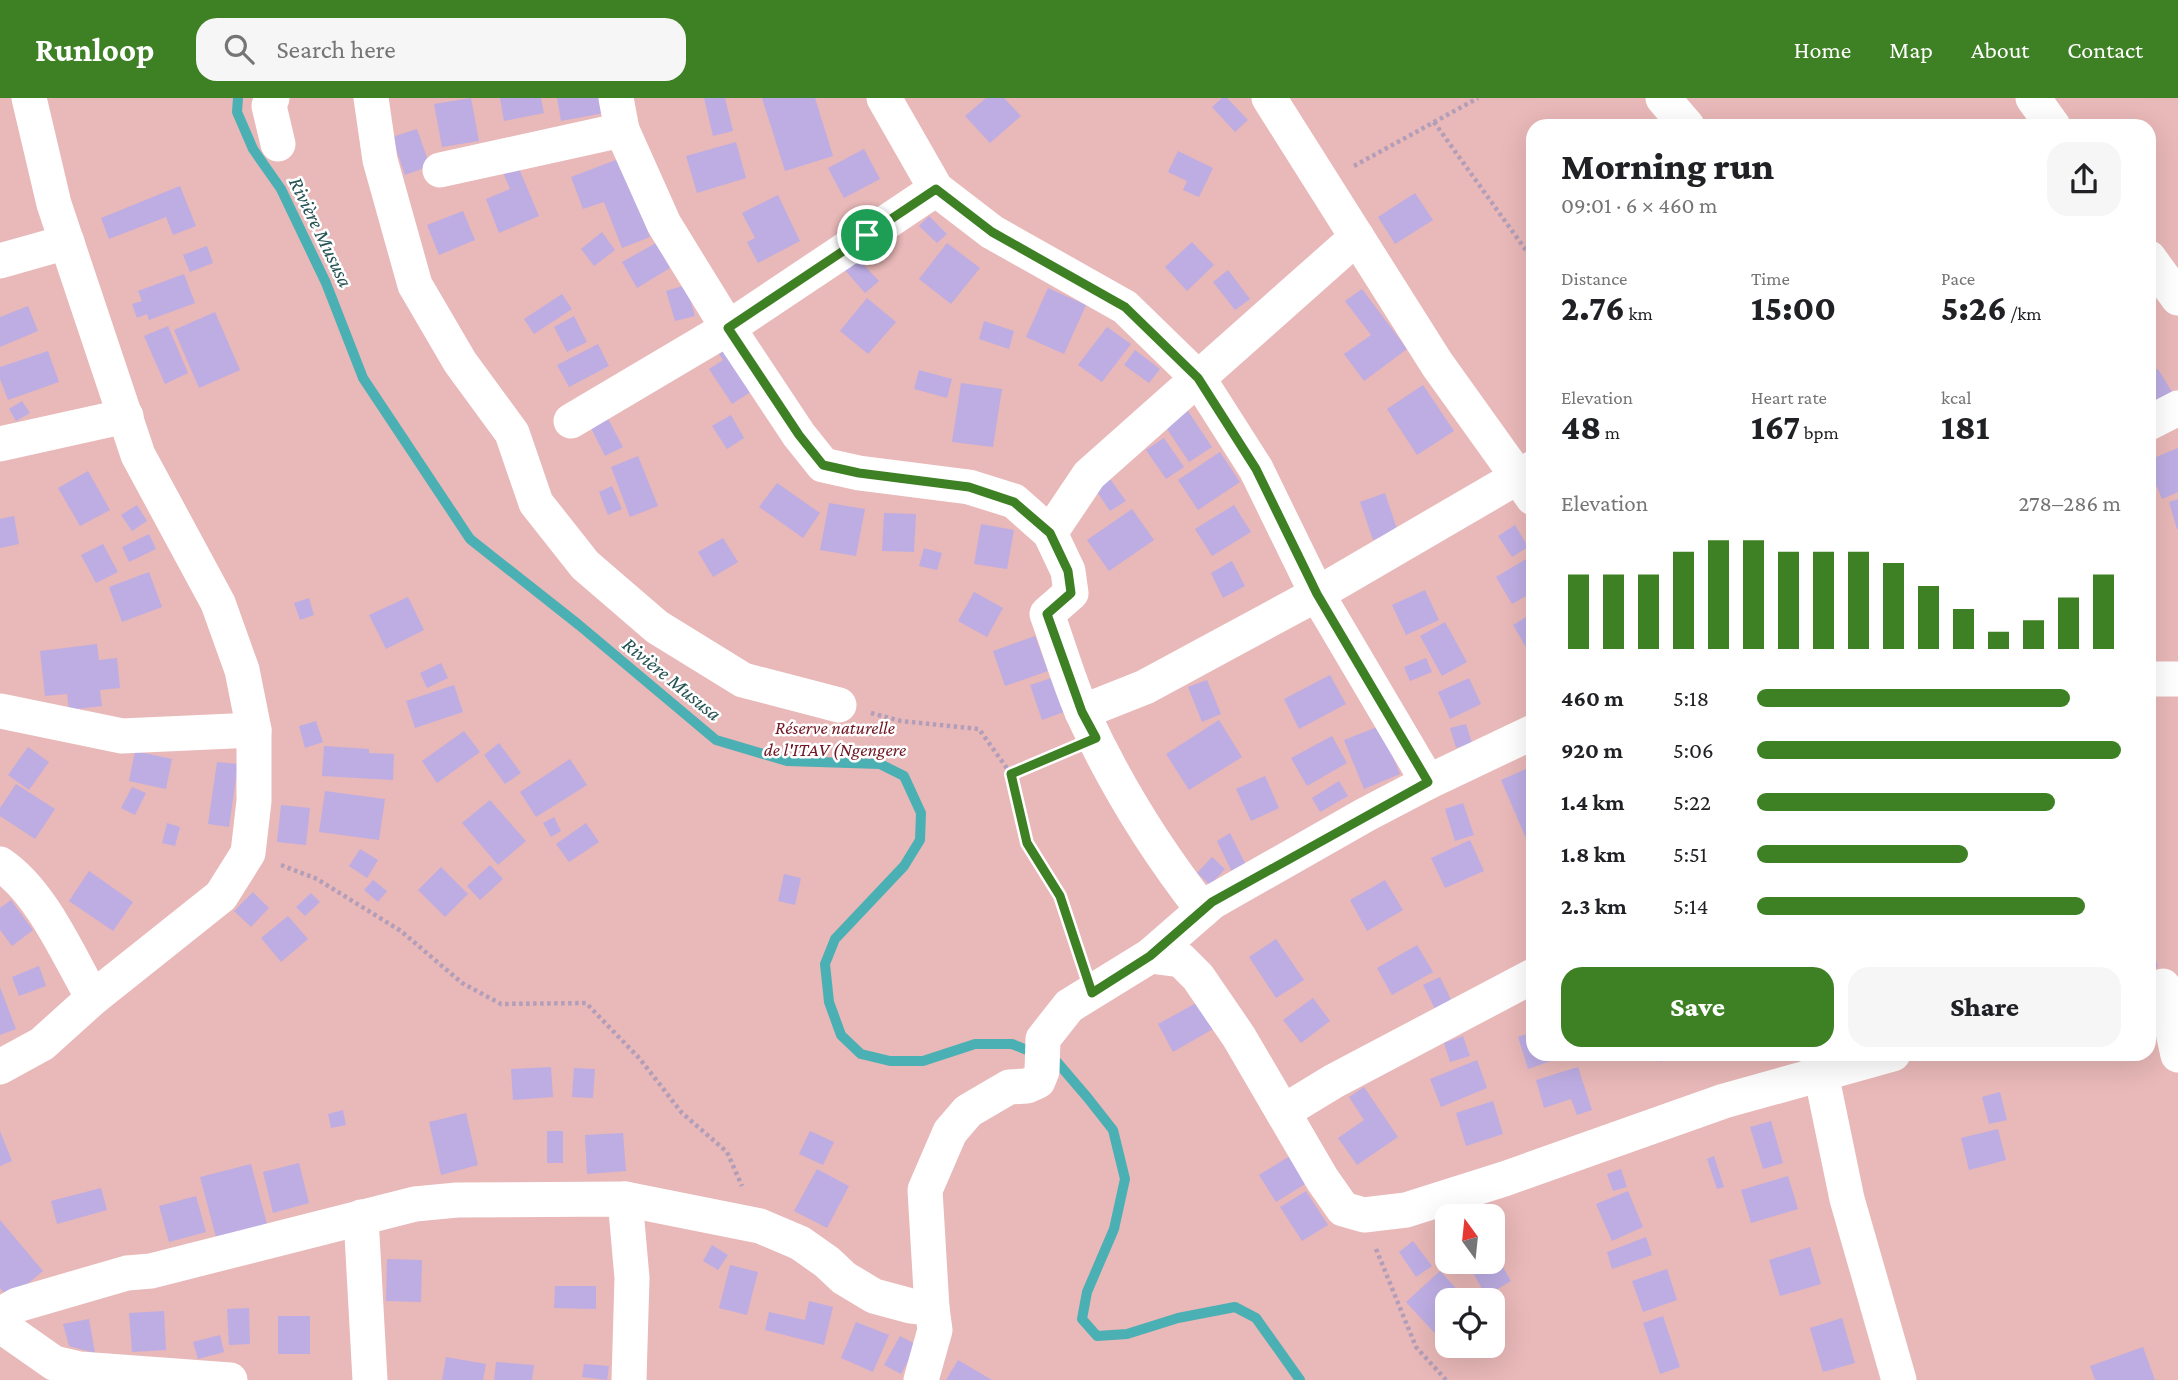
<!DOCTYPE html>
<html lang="en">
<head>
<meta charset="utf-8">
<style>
	:root { --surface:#fff; --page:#f6f6f6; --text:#202124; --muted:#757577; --accent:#3e8124 }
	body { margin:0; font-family:"Crimson Pro",serif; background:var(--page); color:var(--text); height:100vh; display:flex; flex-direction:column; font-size:26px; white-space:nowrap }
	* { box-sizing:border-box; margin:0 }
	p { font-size:23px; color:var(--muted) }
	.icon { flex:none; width:38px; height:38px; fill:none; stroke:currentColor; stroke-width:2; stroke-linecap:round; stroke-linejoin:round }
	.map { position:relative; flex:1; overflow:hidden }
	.drawer { position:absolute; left:1526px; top:21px; width:630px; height:942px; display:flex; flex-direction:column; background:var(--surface); border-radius:21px; box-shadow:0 7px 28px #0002 }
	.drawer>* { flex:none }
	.needle { width:46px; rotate:345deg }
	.buttons { position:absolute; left:1435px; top:1106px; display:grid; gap:14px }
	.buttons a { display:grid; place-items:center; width:70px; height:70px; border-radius:14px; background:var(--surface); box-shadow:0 7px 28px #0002; font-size:35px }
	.pin { position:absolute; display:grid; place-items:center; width:60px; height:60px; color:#fff; margin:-30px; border:4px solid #fff; border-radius:50%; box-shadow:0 2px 7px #0007 }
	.round { display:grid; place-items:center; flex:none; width:74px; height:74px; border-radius:21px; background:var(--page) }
	.summary { display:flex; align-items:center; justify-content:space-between; height:119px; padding:0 35px }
	h1 { font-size:38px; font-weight:800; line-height:52px }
	.metrics { display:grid; grid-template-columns:repeat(3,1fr); gap:10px; height:119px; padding:7px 35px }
	.metrics div { display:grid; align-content:center }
	.metrics b { font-size:35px; font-weight:800 }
	.metrics small { font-size:19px; font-weight:400 }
	.metrics p { font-size:19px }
	.chart { height:196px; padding:14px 35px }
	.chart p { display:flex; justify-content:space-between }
	.chart svg { width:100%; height:126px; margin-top:7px; stroke:var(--accent); stroke-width:6 }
	.cta { display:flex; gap:14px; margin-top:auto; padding:14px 35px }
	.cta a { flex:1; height:80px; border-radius:21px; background:var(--accent); color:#fff; font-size:28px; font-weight:800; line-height:80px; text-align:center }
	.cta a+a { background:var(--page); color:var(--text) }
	ul { padding:0 35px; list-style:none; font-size:23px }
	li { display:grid; grid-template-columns:112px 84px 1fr; align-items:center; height:52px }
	li i { height:18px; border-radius:9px; background:var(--accent) }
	header { display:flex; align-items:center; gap:42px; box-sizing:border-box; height:98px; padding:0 35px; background:var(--accent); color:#fff }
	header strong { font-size:33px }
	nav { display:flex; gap:38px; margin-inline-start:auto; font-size:24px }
	.search { width:490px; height:63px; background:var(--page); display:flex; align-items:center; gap:18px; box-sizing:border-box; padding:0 24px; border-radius:21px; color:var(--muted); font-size:26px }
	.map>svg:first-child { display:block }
	.green { fill:#e9b8b8; fill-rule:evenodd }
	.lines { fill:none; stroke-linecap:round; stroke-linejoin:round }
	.stream { stroke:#4bb0b4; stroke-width:10 }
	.building { fill:#bdade3 }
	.path { stroke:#b29eb9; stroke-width:4.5; stroke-dasharray:3.5 3.5; stroke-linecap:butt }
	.minor { stroke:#fff; stroke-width:35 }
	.route-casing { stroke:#fff; stroke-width:14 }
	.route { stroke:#3e8124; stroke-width:9 }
	.labels { text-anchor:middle; stroke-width:5; stroke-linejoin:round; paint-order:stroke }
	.park-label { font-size:19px; font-style:italic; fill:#711623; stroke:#fff }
	.water-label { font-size:21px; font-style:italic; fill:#255253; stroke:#fff }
</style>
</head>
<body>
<header>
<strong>Runloop</strong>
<div class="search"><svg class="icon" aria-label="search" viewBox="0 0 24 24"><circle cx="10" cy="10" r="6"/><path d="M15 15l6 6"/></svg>Search here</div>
<nav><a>Home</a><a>Map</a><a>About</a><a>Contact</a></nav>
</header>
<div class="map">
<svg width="2178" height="1282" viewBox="0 0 2178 1282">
	<rect width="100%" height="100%" fill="#f8e1ff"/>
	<path class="green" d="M0,0H2178V1282H0ZM1533,28H2149V956H1533ZM1447,1118H1493V1164H1447ZM1447,1202H1493V1248H1447Z"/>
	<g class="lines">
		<polyline class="stream" points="238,0 237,14 253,51 281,91 326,185 363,280 470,441 579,527 716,642 787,663 880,666 904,678 921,715 920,742 904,768 835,841 825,866 829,904 841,937 861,956 890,963 923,963 975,946 1012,946 1057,964 1087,999 1113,1032 1125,1081 1114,1131 1087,1194 1082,1221 1097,1238 1127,1236 1178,1220 1235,1209 1256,1220 1300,1282"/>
	</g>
	<g class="building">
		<polygon points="471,0 479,43 442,49 434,6"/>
		<polygon points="500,0 541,0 544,15 504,23"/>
		<polygon points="557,0 601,0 604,15 561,23"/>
		<polygon points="704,0 725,0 733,33 713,38"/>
		<polygon points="762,0 815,0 833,58 785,73"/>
		<polygon points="986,0 1004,0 1021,18 990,45 965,18"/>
		<polygon points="1222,0 1227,0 1248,22 1235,34 1212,9"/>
		<polygon points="417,31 430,68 405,77 392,39"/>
		<polygon points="736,44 746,80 697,95 686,58"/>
		<polygon points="864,51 880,81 844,100 828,70"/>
		<polygon points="1178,53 1213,70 1199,99 1183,92 1187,83 1168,74"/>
		<polygon points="621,60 650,139 622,150 604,104 583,111 571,79"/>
		<polygon points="517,66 539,118 499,135 486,101 510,91 502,72"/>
		<polygon points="180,88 196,128 173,137 166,119 109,141 101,120"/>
		<polygon points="1415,95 1433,122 1395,146 1378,119"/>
		<polygon points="778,97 800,143 758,165 747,144 755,140 742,115"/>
		<polygon points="463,113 475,142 439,157 427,127"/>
		<polygon points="929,118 947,136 937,145 919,128"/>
		<polygon points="602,134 615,152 594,168 581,151"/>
		<polygon points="1192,144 1214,167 1187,193 1165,169"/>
		<polygon points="656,145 670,170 637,190 622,164"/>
		<polygon points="947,145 980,170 951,206 919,181"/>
		<polygon points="207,148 213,165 190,174 183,157"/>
		<polygon points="857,160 879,183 865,195 844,171"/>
		<polygon points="1228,172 1250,201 1235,212 1213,184"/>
		<polygon points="184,176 195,205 149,222 147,216 137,220 132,206 142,203 138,193"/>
		<polygon points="686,187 695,218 675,223 666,193"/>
		<polygon points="1048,190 1086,207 1064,256 1026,239"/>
		<polygon points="1362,191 1407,251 1364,283 1344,256 1371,237 1345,203"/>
		<polygon points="562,196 572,211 534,236 524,221"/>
		<polygon points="867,200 896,224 868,256 840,233"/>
		<polygon points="28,208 38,233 0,249 0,219"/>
		<polygon points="215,214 240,272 199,290 174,232"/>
		<polygon points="574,218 587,244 567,254 554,229"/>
		<polygon points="984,223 1014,233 1009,251 979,241"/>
		<polygon points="168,228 188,275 165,286 144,238"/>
		<polygon points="1107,229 1131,246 1102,284 1078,267"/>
		<polygon points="598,246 609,268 569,289 557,267"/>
		<polygon points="727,251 754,292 732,306 709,271 723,262 719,256"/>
		<polygon points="1135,252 1160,271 1149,285 1124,267"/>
		<polygon points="48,253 59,284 8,302 0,281 0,269"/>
		<polygon points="2158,271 2172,294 2149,307 2149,277"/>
		<polygon points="919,272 952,281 947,300 914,291"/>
		<polygon points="961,285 1002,291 993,349 952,344"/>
		<polygon points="1423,287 1454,333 1417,357 1387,311"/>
		<polygon points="22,303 30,315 16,323 9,311"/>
		<polygon points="1188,313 1212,349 1189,364 1165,328"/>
		<polygon points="605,315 623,349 605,358 588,324"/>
		<polygon points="731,317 744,340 727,351 712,328"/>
		<polygon points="1164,340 1184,369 1166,381 1146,352"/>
		<polygon points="2178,350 2178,394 2162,401 2149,370 2149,362"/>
		<polygon points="1220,354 1240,384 1198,412 1178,382"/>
		<polygon points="638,358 658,408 630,419 611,369"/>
		<polygon points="88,373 110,412 80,428 58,390"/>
		<polygon points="1110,381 1126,403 1110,413 1095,391"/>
		<polygon points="777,385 820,415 803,440 759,409"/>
		<polygon points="612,388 622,411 608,417 599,394"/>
		<polygon points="1385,395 1398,434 1373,442 1360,404"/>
		<polygon points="2178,401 2178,431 2177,431 2169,404"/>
		<polygon points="829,405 865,411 856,458 820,452"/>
		<polygon points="137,407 147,423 132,433 121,417"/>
		<polygon points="1234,407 1251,434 1212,458 1195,431"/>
		<polygon points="1132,411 1154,442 1109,473 1087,442"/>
		<polygon points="884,415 916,416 914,454 882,453"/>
		<polygon points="14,418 19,446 0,450 0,421"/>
		<polygon points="981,426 1014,432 1007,471 974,466"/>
		<polygon points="1515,427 1528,449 1512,459 1498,438"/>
		<polygon points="149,436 156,451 129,464 122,449"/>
		<polygon points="723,440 738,464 713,479 698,454"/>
		<polygon points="103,446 118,474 96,485 81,457"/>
		<polygon points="924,450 942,455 937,472 919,468"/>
		<polygon points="1526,461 1533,473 1533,494 1512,506 1496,479"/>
		<polygon points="1232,463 1245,488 1223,500 1211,475"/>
		<polygon points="149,474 162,509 122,524 109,489"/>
		<polygon points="1425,492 1439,522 1406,537 1392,507"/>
		<polygon points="974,494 1003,510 987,539 958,523"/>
		<polygon points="408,499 424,532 386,551 369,517"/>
		<polygon points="309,500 314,517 300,522 294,505"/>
		<polygon points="1533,515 1533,561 1513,527"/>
		<polygon points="1445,524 1467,564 1442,578 1420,538"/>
		<polygon points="1035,538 1048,573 1005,588 993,553"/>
		<polygon points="97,546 99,562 117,560 120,590 100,592 102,608 69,612 67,596 45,598 40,553"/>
		<polygon points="1426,560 1432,574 1410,583 1404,569"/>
		<polygon points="441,565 448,580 427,590 420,575"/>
		<polygon points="1330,577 1346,606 1299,631 1284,601"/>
		<polygon points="1051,580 1064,614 1042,622 1030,587"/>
		<polygon points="1469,580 1481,606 1450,621 1438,594"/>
		<polygon points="1207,582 1221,616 1202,624 1188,589"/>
		<polygon points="454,587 463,614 415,630 406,603"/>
		<polygon points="1219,622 1242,659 1189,692 1166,656"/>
		<polygon points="316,623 323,644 305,650 299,628"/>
		<polygon points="1466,626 1472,645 1456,650 1450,630"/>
		<polygon points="1380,628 1400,676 1364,691 1344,642"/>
		<polygon points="464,633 480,654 437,685 422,663"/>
		<polygon points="1332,638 1347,665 1307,688 1291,660"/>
		<polygon points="499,645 521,675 505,686 484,657"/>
		<polygon points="324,648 369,651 369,655 394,656 393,682 322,678"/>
		<polygon points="28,649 49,664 29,692 8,677"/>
		<polygon points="135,653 172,661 166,691 129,683"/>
		<polygon points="570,661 587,687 536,719 520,694"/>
		<polygon points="217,664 238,666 229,729 208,726"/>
		<polygon points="1533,668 1533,757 1501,682"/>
		<polygon points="1265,678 1279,710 1251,723 1236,691"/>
		<polygon points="1339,683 1348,698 1320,714 1312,700"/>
		<polygon points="16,686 55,711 35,741 0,718 0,710"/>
		<polygon points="132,689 146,695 135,717 121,710"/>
		<polygon points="325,693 385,701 379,742 319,734"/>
		<polygon points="490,702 526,743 498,767 462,725"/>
		<polygon points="1463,705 1474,737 1455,743 1445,711"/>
		<polygon points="281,707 310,710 306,747 277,744"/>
		<polygon points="554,719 561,733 551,739 543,725"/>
		<polygon points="167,725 180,729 175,748 162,745"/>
		<polygon points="586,725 599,744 569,764 556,746"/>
		<polygon points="1230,735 1246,767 1232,774 1217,743"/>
		<polygon points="1470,742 1484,773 1445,790 1431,760"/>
		<polygon points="360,751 378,762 367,780 349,768"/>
		<polygon points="1212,759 1225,771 1210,787 1197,775"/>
		<polygon points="490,767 503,781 480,802 467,788"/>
		<polygon points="441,769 468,796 445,819 418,792"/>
		<polygon points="89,773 133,804 113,833 69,803"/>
		<polygon points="784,776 801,780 795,807 778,803"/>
		<polygon points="373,782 387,793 378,804 364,792"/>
		<polygon points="1385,782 1403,812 1367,833 1350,802"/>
		<polygon points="253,794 269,810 251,829 234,813"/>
		<polygon points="311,795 320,804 305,818 296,809"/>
		<polygon points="11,802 33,832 12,848 0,832 0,810"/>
		<polygon points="288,818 308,841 281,864 261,840"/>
		<polygon points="1276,841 1304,882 1276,900 1249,859"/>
		<polygon points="2152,845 2158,869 2149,871 2149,846"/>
		<polygon points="1417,847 1433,874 1392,897 1377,870"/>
		<polygon points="39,868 46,888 19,898 12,879"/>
		<polygon points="1440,879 1454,908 1437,915 1423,887"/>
		<polygon points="0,889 16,931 0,937"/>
		<polygon points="1313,900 1330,923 1301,945 1283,922"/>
		<polygon points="1198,904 1213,931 1173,954 1158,926"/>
		<polygon points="1533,934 1533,956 1571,956 1528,971 1518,939"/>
		<polygon points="1463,938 1470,958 1450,964 1444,945"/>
		<polygon points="1658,956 1687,956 1660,964"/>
		<polygon points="1477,962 1487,990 1441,1009 1430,981"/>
		<polygon points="551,969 553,999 513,1002 511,971"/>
		<polygon points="1578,969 1592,1012 1577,1017 1571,1001 1544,1010 1536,982"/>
		<polygon points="574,970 595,971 593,1000 572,999"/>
		<polygon points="1364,989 1398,1039 1357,1067 1338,1040 1364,1022 1349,999"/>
		<polygon points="2000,994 2007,1022 1989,1026 1982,999"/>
		<polygon points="1493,1003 1503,1036 1466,1048 1456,1015"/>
		<polygon points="343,1012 346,1027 331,1030 328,1016"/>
		<polygon points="466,1015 478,1067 441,1077 429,1024"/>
		<polygon points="1771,1023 1783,1065 1763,1071 1750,1029"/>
		<polygon points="1998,1031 2006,1062 1969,1072 1961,1040"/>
		<polygon points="0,1033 12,1063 0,1068"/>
		<rect x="547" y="1033" width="16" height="32"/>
		<polygon points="810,1033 834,1044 823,1067 799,1056"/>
		<polygon points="623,1035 626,1073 587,1076 585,1037"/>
		<polygon points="1293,1056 1310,1083 1276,1104 1259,1077"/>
		<polygon points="1714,1058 1724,1089 1717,1091 1707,1061"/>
		<polygon points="299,1065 309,1105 273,1115 263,1074"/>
		<polygon points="251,1066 268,1130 217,1143 200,1079"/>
		<polygon points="817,1071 849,1088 827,1130 794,1113"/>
		<polygon points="1621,1071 1627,1089 1613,1093 1607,1076"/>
		<polygon points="1788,1078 1798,1111 1751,1125 1741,1092"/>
		<polygon points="101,1090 107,1112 57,1126 51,1103"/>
		<polygon points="1306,1093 1328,1127 1302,1143 1280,1109"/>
		<polygon points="1628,1093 1643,1129 1612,1143 1596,1106"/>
		<polygon points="196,1098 206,1134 169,1144 159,1108"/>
		<polygon points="0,1122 43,1173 9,1201 0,1190"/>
		<polygon points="1447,1130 1447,1145 1441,1147 1436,1134"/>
		<polygon points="1646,1139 1652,1157 1612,1171 1607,1154"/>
		<polygon points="1413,1143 1432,1168 1416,1179 1399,1154"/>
		<polygon points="712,1147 728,1157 718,1172 703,1163"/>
		<polygon points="1810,1149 1821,1186 1780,1198 1769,1162"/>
		<polygon points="1493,1152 1511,1183 1486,1198 1467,1164 1493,1164"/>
		<polygon points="387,1161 422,1162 421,1204 386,1203"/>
		<polygon points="730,1167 758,1174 747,1217 719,1210"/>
		<polygon points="1667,1171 1677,1202 1643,1214 1632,1183"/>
		<polygon points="1440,1173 1467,1202 1447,1202 1447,1238 1442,1243 1406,1204"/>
		<polygon points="555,1188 596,1188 596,1211 554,1210"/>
		<polygon points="809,1203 833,1209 824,1247 765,1232 769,1214 805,1222"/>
		<polygon points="249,1210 250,1246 229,1247 227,1211"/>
		<polygon points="164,1213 166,1252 132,1254 129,1215"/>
		<rect x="278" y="1218" width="32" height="38"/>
		<polygon points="1663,1218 1680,1269 1660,1276 1643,1225"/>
		<polygon points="1842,1220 1855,1265 1823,1274 1810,1230"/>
		<polygon points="89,1221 95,1255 69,1248 63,1226"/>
		<polygon points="856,1224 889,1237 873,1274 841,1260"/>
		<polygon points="220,1237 224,1254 198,1261 193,1244"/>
		<polygon points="900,1238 917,1247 901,1276 884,1267"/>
		<polygon points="2143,1249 2155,1282 2095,1282 2090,1268"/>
		<polygon points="446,1259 486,1266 483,1282 442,1282"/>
		<polygon points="958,1262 992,1282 946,1282"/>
		<polygon points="496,1264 534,1267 532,1282 494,1282"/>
		<polygon points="584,1266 609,1268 607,1282 582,1279"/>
	</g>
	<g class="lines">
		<g class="path">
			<polyline points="1434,24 1533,162"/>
			<polyline points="1354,68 1478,0"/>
			<polyline points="871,615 901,623 979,631 1011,676 1027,745 1060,798 1080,859"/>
			<polyline points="1011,676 1062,654"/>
			<polyline points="281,767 317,781 401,833 462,885 501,906 586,905 640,961 682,1015 727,1054 742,1088"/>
			<polyline points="1376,1151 1416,1249 1446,1282"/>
		</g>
		<g class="minor">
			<polyline points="272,0 269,8 278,46"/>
			<polyline points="371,0 380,62 415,187 460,264 512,335 536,405 585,467 657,529 743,582 839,607"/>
			<path d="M616,0L622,32L664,126L728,230L799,337L823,367L859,375L969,389L1014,403L1050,435L1068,473L1071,495L1047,516C1059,549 1069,584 1083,616C1115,686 1156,752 1203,812"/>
			<polyline points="884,0 936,91 992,134 1125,209 1198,280 1256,371 1317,496 1428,684"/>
			<polyline points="1269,0 1437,266 1533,400"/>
			<polyline points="1663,0 1687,28"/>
			<polyline points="2033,0 2053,28"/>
			<polyline points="440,72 622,32"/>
			<polyline points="2149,160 2178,200"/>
			<polyline points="0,163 67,144"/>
			<polyline points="571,323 728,230 936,91"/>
			<polyline points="2149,325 2178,310"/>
			<polyline points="0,346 126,318"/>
			<polyline points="1050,435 1089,377 1357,139"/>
			<polyline points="2149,581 2178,581"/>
			<polyline points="0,613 122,638 254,632"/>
			<polyline points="1082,614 1145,589 1317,496 1533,370"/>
			<path d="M0,766C42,794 68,857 93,900"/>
			<polyline points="1150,858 1181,862 1198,879 1239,939 1322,1081 1343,1111 1364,1117 1406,1112 1504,1081 1724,1003 1893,956"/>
			<polyline points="2163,888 2178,957"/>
			<polyline points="1817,956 1847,1101 1899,1282"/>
			<polyline points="0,969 42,946 93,900 221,798 248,755 254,703 254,632 242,572 218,505 138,357 54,106 29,0"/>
			<polyline points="1283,1014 1334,983 1533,878"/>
			<polyline points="625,1101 632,1180 629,1282"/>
			<polyline points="361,1119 370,1282"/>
			<polyline points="932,1210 925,1092 950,1034 968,1013 1009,989 1027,988 1038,983 1042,973 1043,941 1069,908 1150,858 1212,804 1365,717 1428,684 1533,634"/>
			<polyline points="0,1217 17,1207 127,1175 151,1173 415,1106 457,1102 625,1101 760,1128 800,1145 827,1164 844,1180 874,1198 911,1208 932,1210 935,1232 921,1282"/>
			<polyline points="0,1227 54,1265 80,1271 230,1282"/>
		</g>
	</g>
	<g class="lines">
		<g class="route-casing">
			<polygon id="route" points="936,91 992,134 1125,209 1198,280 1256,371 1317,496 1428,684 1212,804 1150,858 1092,895 1060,798 1027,745 1011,676 1096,640 1082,614 1047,516 1071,495 1068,473 1050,435 1014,404 969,389 859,375 823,367 799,337 728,230"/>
		</g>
		<use href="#route" class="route"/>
	</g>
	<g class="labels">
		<g class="park-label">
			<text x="835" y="636">Réserve naturelle<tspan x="835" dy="22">de l'ITAV (Ngengere</tspan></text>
		</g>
		<g class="water-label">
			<text transform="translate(321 134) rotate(64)" y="7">Rivière Mususa</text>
			<text transform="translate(672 581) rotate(39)" y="7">Rivière Mususa</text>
		</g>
	</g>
</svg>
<div class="buttons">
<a><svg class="needle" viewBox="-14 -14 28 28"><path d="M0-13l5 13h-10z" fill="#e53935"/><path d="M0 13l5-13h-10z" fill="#757577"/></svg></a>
<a><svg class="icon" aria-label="locate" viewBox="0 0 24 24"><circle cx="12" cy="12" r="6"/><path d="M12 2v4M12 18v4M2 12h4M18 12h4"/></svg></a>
</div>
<div class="pin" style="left:867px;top:137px;background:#1e9e55"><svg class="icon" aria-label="arrive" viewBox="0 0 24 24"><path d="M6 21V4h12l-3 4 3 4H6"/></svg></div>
<section class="drawer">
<div class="summary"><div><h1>Morning run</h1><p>09:01 · 6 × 460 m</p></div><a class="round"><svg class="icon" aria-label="share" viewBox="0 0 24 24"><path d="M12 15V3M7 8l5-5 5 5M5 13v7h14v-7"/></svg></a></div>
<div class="metrics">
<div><p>Distance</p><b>2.76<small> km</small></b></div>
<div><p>Time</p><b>15:00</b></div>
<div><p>Pace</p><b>5:26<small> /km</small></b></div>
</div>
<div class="metrics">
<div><p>Elevation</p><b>48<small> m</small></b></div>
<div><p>Heart rate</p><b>167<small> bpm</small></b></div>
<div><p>kcal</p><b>181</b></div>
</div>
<div class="chart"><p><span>Elevation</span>278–286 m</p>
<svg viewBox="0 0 160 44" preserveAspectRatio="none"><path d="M5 44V18M15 44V18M25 44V18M35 44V10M45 44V6M55 44V6M65 44V10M75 44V10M85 44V10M95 44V14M105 44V22M115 44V30M125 44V38M135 44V34M145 44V26M155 44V18"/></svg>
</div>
<ul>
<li><b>460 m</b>5:18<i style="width:86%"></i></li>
<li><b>920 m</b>5:06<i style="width:100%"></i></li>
<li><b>1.4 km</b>5:22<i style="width:82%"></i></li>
<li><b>1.8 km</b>5:51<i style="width:58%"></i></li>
<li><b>2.3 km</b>5:14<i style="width:90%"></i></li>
</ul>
<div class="cta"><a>Save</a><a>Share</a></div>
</section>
</div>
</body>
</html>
